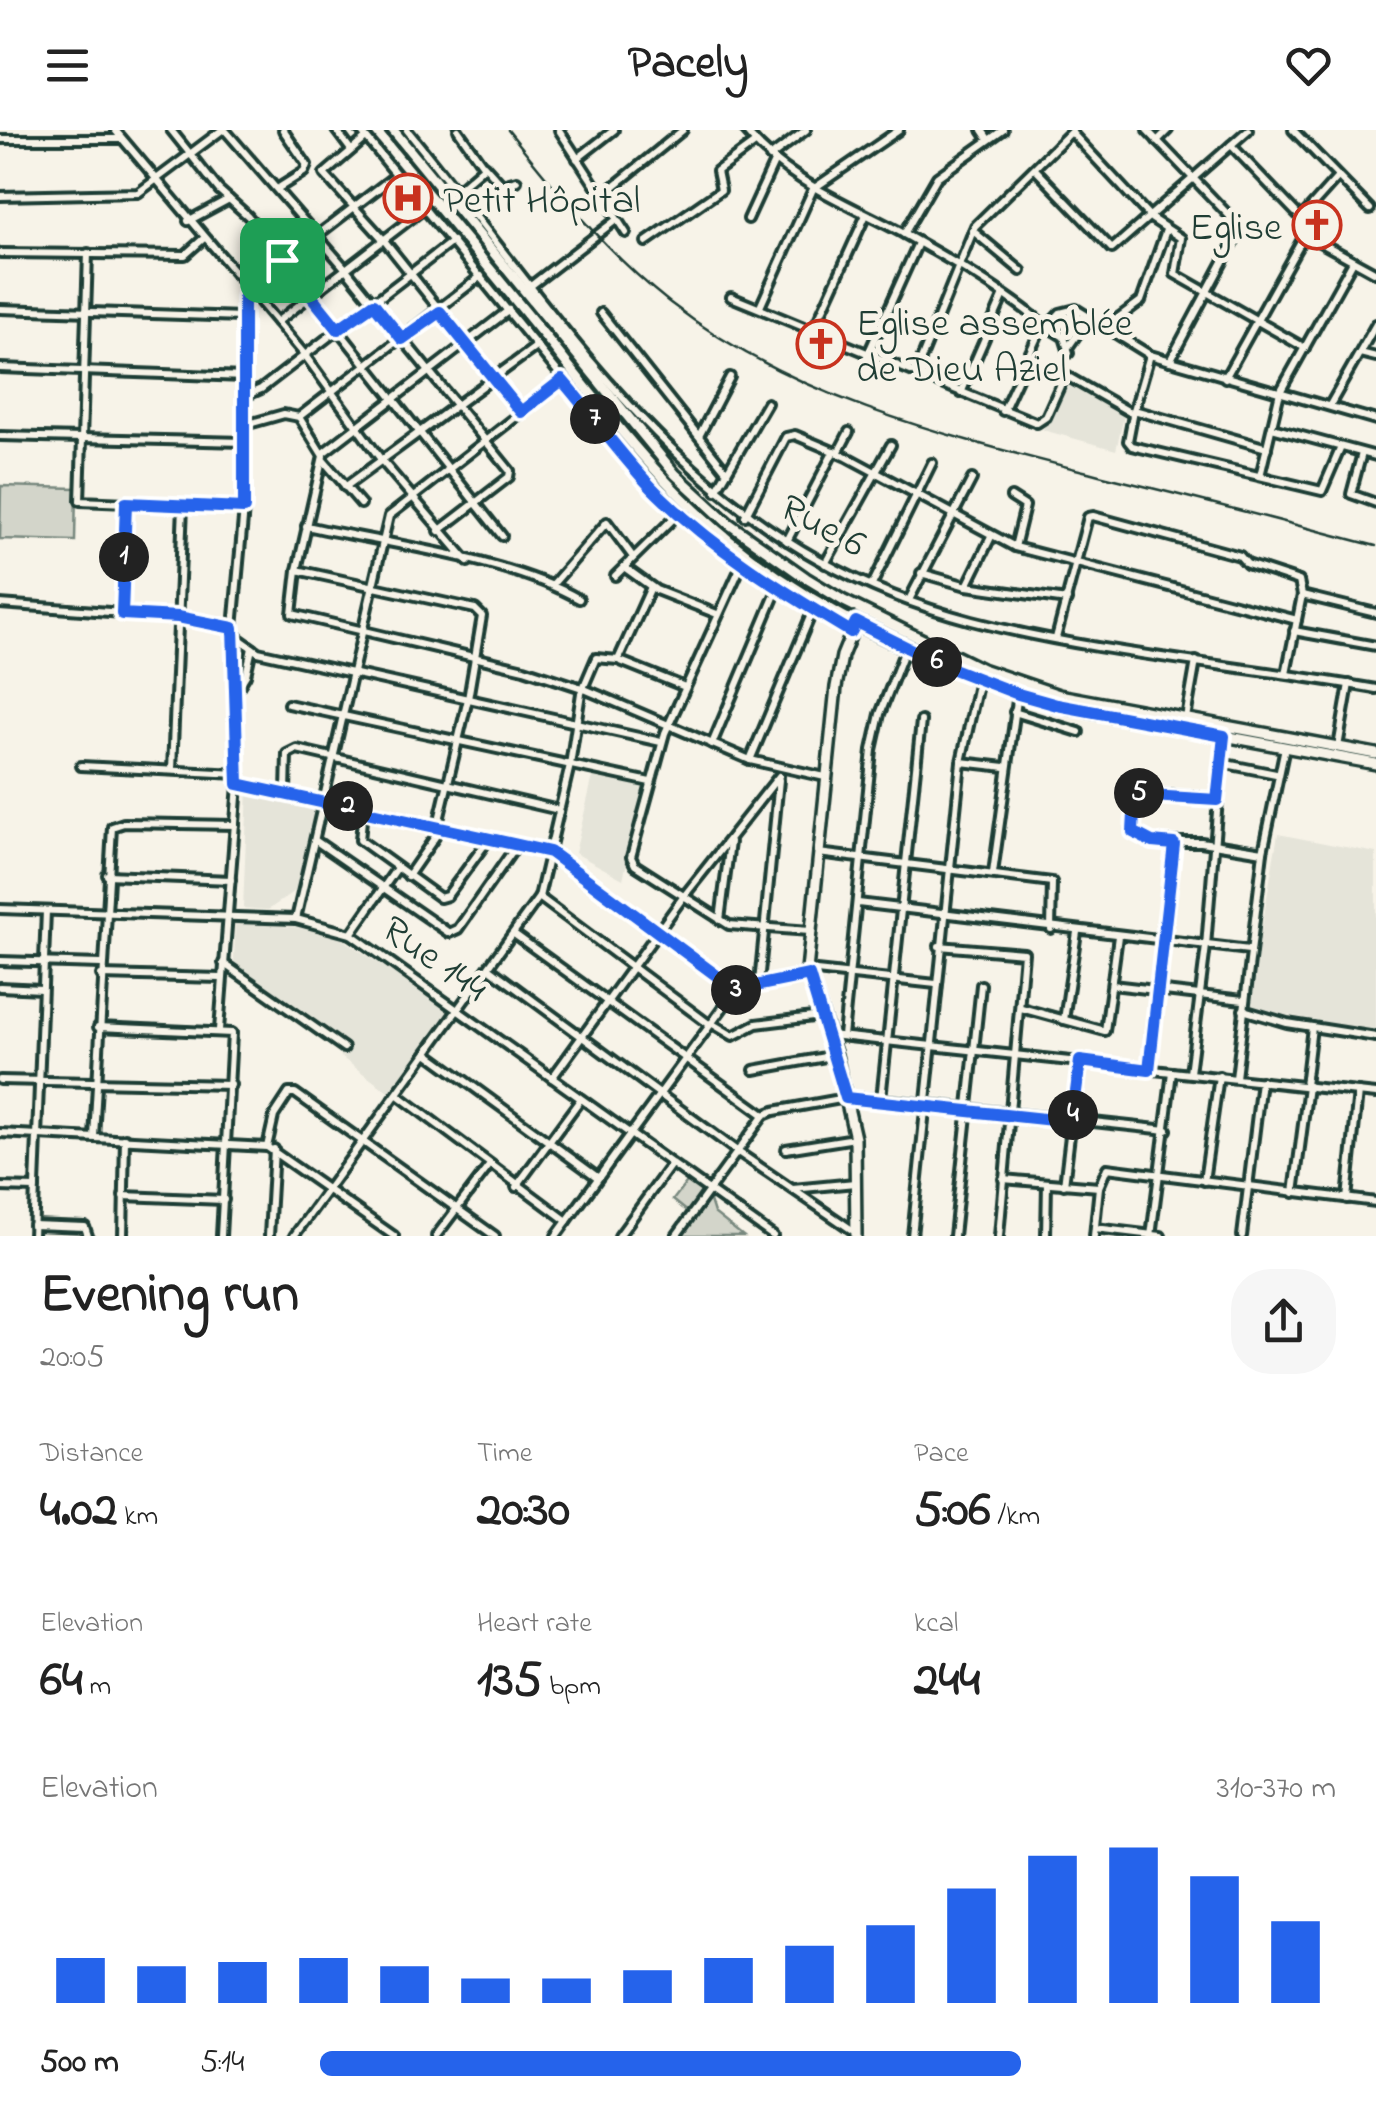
<!DOCTYPE html>
<html lang="en">
<head>
<meta charset="utf-8">
<style>
	:root { --surface:#fff; --page:#f6f6f6; --text:#222; --muted:#767676; --accent:#2563eb }
	body { margin:0; font-family:"Indie Flower",sans-serif; background:var(--page); color:var(--text); height:100vh; display:flex; flex-direction:column; font-size:38px; white-space:nowrap }
	* { box-sizing:border-box; margin:0 }
	p { font-size:32px; color:var(--muted) }
	.icon { flex:none; width:55px; height:55px; fill:none; stroke:currentColor; stroke-width:2; stroke-linecap:round; stroke-linejoin:round }
	.map { position:relative; height:1106px; overflow:hidden }
	.side { display:flex; flex-direction:column; background:var(--surface); flex:1 }
	.side>* { flex:none }
	.pin { position:absolute; display:grid; place-items:center; width:85px; height:85px; color:#fff; margin:-42px; border-radius:20px; box-shadow:0 5px 15px #0006 }
	.km { position:absolute; width:50px; height:50px; margin:-25px; border-radius:50%; background:#222; color:#fff; font-size:28px; line-height:50px; text-align:center }
	.round { display:grid; place-items:center; flex:none; width:105px; height:105px; border-radius:40px; background:var(--page) }
	.overview { display:flex; align-items:center; justify-content:space-between; height:170px; padding:0 40px }
	h1 { font-size:55px; font-weight:700; line-height:75px }
	.figures { display:grid; grid-template-columns:repeat(3,1fr); gap:15px; height:170px; padding:10px 40px }
	.figures div { display:grid; align-content:center }
	.figures b { font-size:50px; font-weight:700 }
	.figures small { font-size:28px; font-weight:400 }
	.figures p { font-size:28px }
	.chart { height:280px; padding:20px 40px }
	.chart p { display:flex; justify-content:space-between }
	.chart svg { width:100%; height:180px; margin-top:10px; stroke:var(--accent); stroke-width:6 }
	ul { padding:0 40px; list-style:none; font-size:32px }
	li { display:grid; grid-template-columns:160px 120px 1fr; align-items:center; height:75px }
	li i { height:25px; border-radius:12px; background:var(--accent) }
	header { display:flex; justify-content:space-between; align-items:center; height:130px; padding:0 40px; background:var(--surface); font-size:45px; font-weight:700 }
	.map>svg:first-child { display:block }
	.built { fill:#e5e4d9 }
	.green { fill:#d3d5ca; stroke:#79897f; stroke-width:2.5 }
	.lines { fill:none; stroke-linecap:round; stroke-linejoin:round }
	.street-casing { stroke:#1f3d34; stroke-width:14 }
	.secondary-casing { stroke:#1f3d34; stroke-width:16 }
	.primary-casing { stroke:#1f3d34; stroke-width:16 }
	.street { stroke:#f7f3e8; stroke-width:6 }
	.secondary { stroke:#f7f3e8; stroke-width:9 }
	.primary { stroke:#f7f3e8; stroke-width:9 }
	.rail { stroke:#1f3d34; stroke-width:2.5 }
	.route-casing { stroke:#fff; stroke-width:20 }
	.route { stroke:#2563eb; stroke-width:12 }
	.labels { text-anchor:middle; stroke-width:10; stroke-linejoin:round; paint-order:stroke }
	.poi-label { font-size:40px; fill:#1f3d34; stroke:#f7f3e8; text-anchor:start }
	.street-label { font-size:40px; fill:#1f3d34; stroke:#f7f3e8 }
</style>
</head>
<body>
<header><svg class="icon" aria-label="menu" viewBox="0 0 24 24"><path d="M4 6h16M4 12h16M4 18h16"/></svg>Pacely<svg class="icon" aria-label="heart" viewBox="0 0 24 24"><path d="M12 20l-8-8c-3-5 5-10 8-4 3-6 11-1 8 4z"/></svg></header>
<div class="map">
<svg width="1376" height="1106" viewBox="0 0 1376 1106">
	<rect width="100%" height="100%" fill="#f7f3e8"/>
	<filter id="ink" filterUnits="userSpaceOnUse"><feTurbulence type="fractalNoise" baseFrequency=".01" numOctaves="2"/><feDisplacementMap in="SourceGraphic" scale="20" xChannelSelector="R" yChannelSelector="G"/><feConvolveMatrix kernelMatrix="1 2 1 2 8 2 1 2 1" color-interpolation-filters="sRGB"/></filter>
	<g filter="url(#ink)">
		<g class="built">
			<polygon points="1064,250 1124,286 1116,320 1043,300"/>
			<polygon points="593,646 645,658 623,749 575,723"/>
			<polygon points="248,659 317,674 298,759 268,780 243,778"/>
			<polygon points="1278,704 1376,723 1376,901 1248,878"/>
			<polygon points="235,792 329,800 450,881 391,964 341,927 331,906 234,834"/>
		</g>
		<g class="green">
			<polygon points="1,356 76,358 75,411 0,409"/>
			<polygon points="689,1049 706,1058 714,1083 743,1106 669,1106 689,1083 673,1070"/>
		</g>
		<g class="lines">
			<g class="street-casing">
				<g id="street">
					<polyline points="115,0 304,224 382,331 468,432"/>
					<polyline points="171,0 219,60 248,86 502,406"/>
					<polyline points="225,0 345,138 510,341 509,347 439,401"/>
					<polyline points="336,0 351,20"/>
					<path d="M360,0L656,362C717,417 780,461 851,502"/>
					<path d="M407,0C576,206 695,419 972,491C1104,525 1242,535 1376,559"/>
					<polyline points="559,0 626,103"/>
					<path d="M745,0C789,54 848,73 906,105C952,131 1003,160 1043,194L1003,281"/>
					<polyline points="982,0 988,9"/>
					<polyline points="1147,0 1241,98 1170,231"/>
					<polyline points="1293,0 1370,79"/>
					<polyline points="1071,2 1152,89 1181,108 1175,144 1305,218"/>
					<polyline points="366,8 324,44 383,109 521,282"/>
					<polyline points="0,9 121,9"/>
					<polyline points="1157,11 1168,0"/>
					<polyline points="1231,15 1248,0"/>
					<polyline points="770,27 806,0"/>
					<polyline points="577,29 614,0"/>
					<polyline points="484,35 502,55 517,51"/>
					<polyline points="1035,39 1112,119 1231,15 1301,88 1305,104 1225,248"/>
					<polyline points="277,59 304,42 307,35 283,0"/>
					<polyline points="455,62 484,37 458,0"/>
					<polyline points="0,66 138,63 222,0"/>
					<polyline points="602,66 683,0"/>
					<polyline points="1301,88 1337,48"/>
					<polyline points="748,89 775,30"/>
					<polyline points="188,91 229,69"/>
					<polyline points="973,101 1021,141"/>
					<polyline points="904,104 937,47 1003,0"/>
					<polyline points="1305,104 1376,143"/>
					<polyline points="646,112 721,60 717,41 755,13"/>
					<polyline points="0,123 185,125 203,109"/>
					<polyline points="88,123 80,371 244,378"/>
					<polyline points="481,146 299,287 323,326 297,440 292,484 524,539 582,558 750,630 825,647"/>
					<polyline points="528,158 616,90"/>
					<polyline points="731,167 1037,293 1046,287 1065,245 1133,284"/>
					<polyline points="760,177 813,59 899,0"/>
					<polyline points="0,179 243,187"/>
					<polyline points="601,183 727,342"/>
					<polyline points="277,192 425,78"/>
					<polyline points="1046,196 1064,207 1069,223"/>
					<polyline points="1047,197 1060,183 1076,179 1150,225 1376,290"/>
					<polyline points="1106,197 1141,171 1166,100"/>
					<polyline points="813,201 865,87"/>
					<polyline points="1069,216 1090,186"/>
					<polyline points="1360,223 1376,227"/>
					<polyline points="867,226 918,113"/>
					<polyline points="0,238 245,247"/>
					<polyline points="916,242 975,96 1072,1"/>
					<polyline points="961,263 1003,167"/>
					<polyline points="245,266 261,259 453,111"/>
					<polyline points="1330,275 1376,194"/>
					<polyline points="1134,280 1150,225"/>
					<polyline points="245,295 284,284 299,287"/>
					<polyline points="1272,298 1376,326"/>
					<polyline points="0,306 245,312"/>
					<polyline points="699,306 730,247"/>
					<polyline points="1267,318 1134,280 1128,311 1132,316 1322,361 1341,317"/>
					<polyline points="323,323 509,180"/>
					<polyline points="838,323 849,302"/>
					<polyline points="1362,323 1351,364 1376,373"/>
					<polyline points="324,331 361,374"/>
					<polyline points="1260,346 1280,262 1352,133"/>
					<polyline points="345,357 537,216"/>
					<polyline points="716,361 767,273"/>
					<polyline points="1011,367 1025,376 1015,417"/>
					<polyline points="745,386 786,307 795,305 847,327 1015,417 1297,490"/>
					<path d="M306,396C388,414 507,428 579,469"/>
					<polyline points="787,411 834,321"/>
					<polyline points="742,434 665,603 631,727 635,735 729,795 810,801"/>
					<polyline points="825,434 891,315"/>
					<polyline points="624,437 656,460 717,484"/>
					<polyline points="297,440 475,479 482,486 468,569 435,707 408,746"/>
					<polyline points="921,443 967,456 991,407"/>
					<polyline points="615,446 679,383"/>
					<polyline points="873,453 932,333"/>
					<polyline points="553,454 607,392 633,427"/>
					<polyline points="967,456 1067,470"/>
					<polyline points="1302,465 1376,483"/>
					<polyline points="909,470 972,349"/>
					<polyline points="0,474 178,487 233,498"/>
					<polyline points="122,484 126,373"/>
					<polyline points="1294,501 1376,516"/>
					<polyline points="234,505 258,522 661,612"/>
					<polyline points="1056,508 1088,387 1093,386 1240,426 1247,434 1299,451 1302,465 1286,544"/>
					<polyline points="618,530 651,457"/>
					<polyline points="235,563 246,545 252,518"/>
					<polyline points="288,574 650,652"/>
					<polyline points="1014,582 1079,602"/>
					<polyline points="1186,588 1196,531"/>
					<polyline points="1224,607 1221,633 1276,644"/>
					<polyline points="712,614 777,460"/>
					<polyline points="1338,617 1349,554"/>
					<polyline points="750,630 813,480"/>
					<polyline points="961,632 1005,637"/>
					<polyline points="81,636 238,644"/>
					<polyline points="172,640 183,376"/>
					<polyline points="238,654 550,722 736,860"/>
					<polyline points="286,662 287,624 297,619 559,680"/>
					<polyline points="1217,669 1138,663 1133,702 1153,712 1201,712 1263,722"/>
					<polyline points="363,680 360,710 440,768 447,766 488,710"/>
					<polyline points="316,711 449,803 458,799 516,716"/>
					<polyline points="818,723 1052,752 1051,799"/>
					<polyline points="993,743 1018,563"/>
					<polyline points="107,745 231,750"/>
					<polyline points="539,767 710,895"/>
					<polyline points="858,773 1249,820"/>
					<polyline points="0,779 296,789 351,804 773,1106"/>
					<polyline points="296,789 389,386 562,251"/>
					<polyline points="720,790 730,712"/>
					<polyline points="351,804 397,738"/>
					<polyline points="514,804 764,985"/>
					<polyline points="939,816 1024,823 999,1106"/>
					<polyline points="0,831 101,834"/>
					<polyline points="223,833 344,918"/>
					<polyline points="489,838 738,1022 855,1102"/>
					<polyline points="807,840 936,854"/>
					<polyline points="101,845 221,848"/>
					<polyline points="759,853 779,650"/>
					<polyline points="1112,855 1243,870"/>
					<polyline points="0,857 42,859"/>
					<polyline points="1021,878 1105,901 1118,806"/>
					<polyline points="1243,880 1287,893 1376,907"/>
					<polyline points="1064,890 1077,802"/>
					<polyline points="711,893 733,906 756,894 821,886"/>
					<polyline points="98,897 232,903 221,1106"/>
					<polyline points="219,900 238,654 233,498 244,378 243,168 247,159 396,45"/>
					<polyline points="830,905 1376,964"/>
					<polyline points="843,906 872,620 880,584 906,517"/>
					<polyline points="427,923 597,1047"/>
					<polyline points="754,940 836,925"/>
					<polyline points="1149,940 1173,714"/>
					<polyline points="1190,943 1206,816 1221,633"/>
					<polyline points="552,948 684,766 779,646"/>
					<polyline points="1236,948 1263,722 1285,617"/>
					<polyline points="0,950 231,955"/>
					<polyline points="1305,956 1312,897"/>
					<polyline points="398,965 567,1091"/>
					<polyline points="881,969 921,591"/>
					<polyline points="0,1003 267,1017 394,1106"/>
					<polyline points="94,1007 112,697 124,693 235,695"/>
					<polyline points="267,1017 274,986 289,963 295,963 495,1106"/>
					<polyline points="786,1019 855,1008"/>
					<polyline points="1003,1049 1099,1057"/>
					<polyline points="1204,1051 1219,946"/>
					<polyline points="1064,1055 1079,931"/>
					<polyline points="0,1057 35,1058"/>
					<polyline points="516,1057 580,970"/>
					<polyline points="793,1059 855,1053"/>
					<polyline points="1294,1063 1308,956"/>
					<polyline points="123,1066 224,1070"/>
					<polyline points="1347,1069 1358,962"/>
					<polyline points="33,1095 85,1097 88,1106"/>
					<polyline points="1095,1098 1161,1106"/>
					<polyline points="33,1106 46,781"/>
					<polyline points="123,1106 125,1008"/>
					<polyline points="269,1106 274,1019"/>
					<polyline points="294,1106 539,767 570,635 581,563 596,528 618,530 685,557"/>
					<polyline points="436,1106 489,1036"/>
					<polyline points="556,1106 738,857 809,845"/>
					<polyline points="619,1106 670,1036"/>
					<polyline points="676,1106 764,985 774,981 846,968 881,969 1167,1000"/>
					<polyline points="912,1106 961,632 979,550"/>
					<polyline points="954,1106 981,855"/>
					<polyline points="1046,1106 1047,1053"/>
					<polyline points="1094,1106 1099,1057 1107,1038 1376,1072"/>
					<polyline points="1151,1106 1172,942"/>
					<polyline points="1242,1106 1261,951"/>
				</g>
			</g>
			<g class="secondary-casing">
				<polyline id="secondary" points="856,1106 855,1008 836,925 807,840 836,557 842,526 856,492"/>
			</g>
			<g class="primary-casing">
				<g id="primary">
					<path d="M375,0C431,68 488,136 544,205C607,284 668,366 750,427C842,495 949,542 1057,575L1376,634"/>
					<polyline points="393,0 675,344 728,393 806,448 844,471 982,539 1059,565 1376,624"/>
				</g>
			</g>
			<use href="#street" class="street"/>
			<use href="#secondary" class="secondary"/>
			<use href="#primary" class="primary"/>
			<path class="rail" d="M508,0C557,62 607,123 669,172C796,271 950,307 1103,346C1194,368 1285,392 1376,416"/>
		</g>
	</g>
	<g class="lines" filter="url(#ink)">
		<g class="route-casing">
			<path id="route" d="M282,130L338,199L374,174L402,209L440,182L521,282L562,250C594,287 623,329 657,363C715,420 782,461 851,502L856,492L940,534L1018,564L1057,575L1224,606L1217,670L1135,665L1133,702L1152,712L1174,714L1149,940L1080,931L1072,992L846,968L809,845L736,860L550,722L238,654L233,498L178,487L122,484L126,373L244,378V168L246,159Z"/>
		</g>
		<use href="#route" class="route"/>
	</g>
	<defs>
		<g id="hospital-ring" transform="scale(2.5)"><circle r="9.5" fill="#f7f3e8" stroke="#c8321e" stroke-width="1.5"/><path d="M-5-5h3v3.5h4V-5h3V5h-3V1.5h-4V5h-3Z" fill="#c8321e"/></g>
		<g id="church-ring" transform="scale(2.5)"><circle r="9.5" fill="#f7f3e8" stroke="#c8321e" stroke-width="1.5"/><path d="M-1.2-6h2.4v3.5h3.3v2.4h-3.3V6h-2.4V-.1h-3.3v-2.4h3.3Z" fill="#c8321e"/></g>
	</defs>
	<g fill-rule="evenodd">
		<use href="#hospital-ring" x="408" y="68"/>
		<use href="#church-ring" x="1317" y="95"/>
		<use href="#church-ring" x="821" y="214"/>
	</g>
	<g class="labels">
		<g class="poi-label">
			<text x="443" y="82">Petit Hôpital</text>
			<text x="1282" y="109" text-anchor="end">Eglise</text>
			<text x="856" y="205">Eglise assemblée<tspan x="856" dy="46">de Dieu Aziel</tspan></text>
		</g>
		<g class="street-label">
			<text transform="translate(824 394) rotate(28)" y="14">Rue 6</text>
			<text transform="translate(436 827) rotate(35)" y="14">Rue 144</text>
		</g>
	</g>
</svg>
<div class="pin" style="left:282px;top:130px;background:#1e9e55"><svg class="icon" aria-label="arrive" viewBox="0 0 24 24"><path d="M6 21V4h12l-3 4 3 4H6"/></svg></div>
<b class="km" style="left:124px;top:427px">1</b>
<b class="km" style="left:348px;top:676px">2</b>
<b class="km" style="left:736px;top:860px">3</b>
<b class="km" style="left:1073px;top:985px">4</b>
<b class="km" style="left:1139px;top:663px">5</b>
<b class="km" style="left:937px;top:532px">6</b>
<b class="km" style="left:595px;top:289px">7</b>
</div>
<section class="side">
<div class="overview"><div><h1>Evening run</h1><p>20:05</p></div><a class="round"><svg class="icon" aria-label="share" viewBox="0 0 24 24"><path d="M12 15V3M7 8l5-5 5 5M5 13v7h14v-7"/></svg></a></div>
<div class="figures">
<div><p>Distance</p><b>4.02<small> km</small></b></div>
<div><p>Time</p><b>20:30</b></div>
<div><p>Pace</p><b>5:06<small> /km</small></b></div>
</div>
<div class="figures">
<div><p>Elevation</p><b>64<small> m</small></b></div>
<div><p>Heart rate</p><b>135<small> bpm</small></b></div>
<div><p>kcal</p><b>244</b></div>
</div>
<div class="chart"><p><span>Elevation</span>310–370 m</p>
<svg viewBox="0 0 160 44" preserveAspectRatio="none"><path d="M5 44V33M15 44V35M25 44V34M35 44V33M45 44V35M55 44V38M65 44V38M75 44V36M85 44V33M95 44V30M105 44V25M115 44V16M125 44V8M135 44V6M145 44V13M155 44V24"/></svg>
</div>
<ul>
<li><b>500 m</b>5:14<i style="width:69%"></i></li>
</ul>
</section>
</body>
</html>
